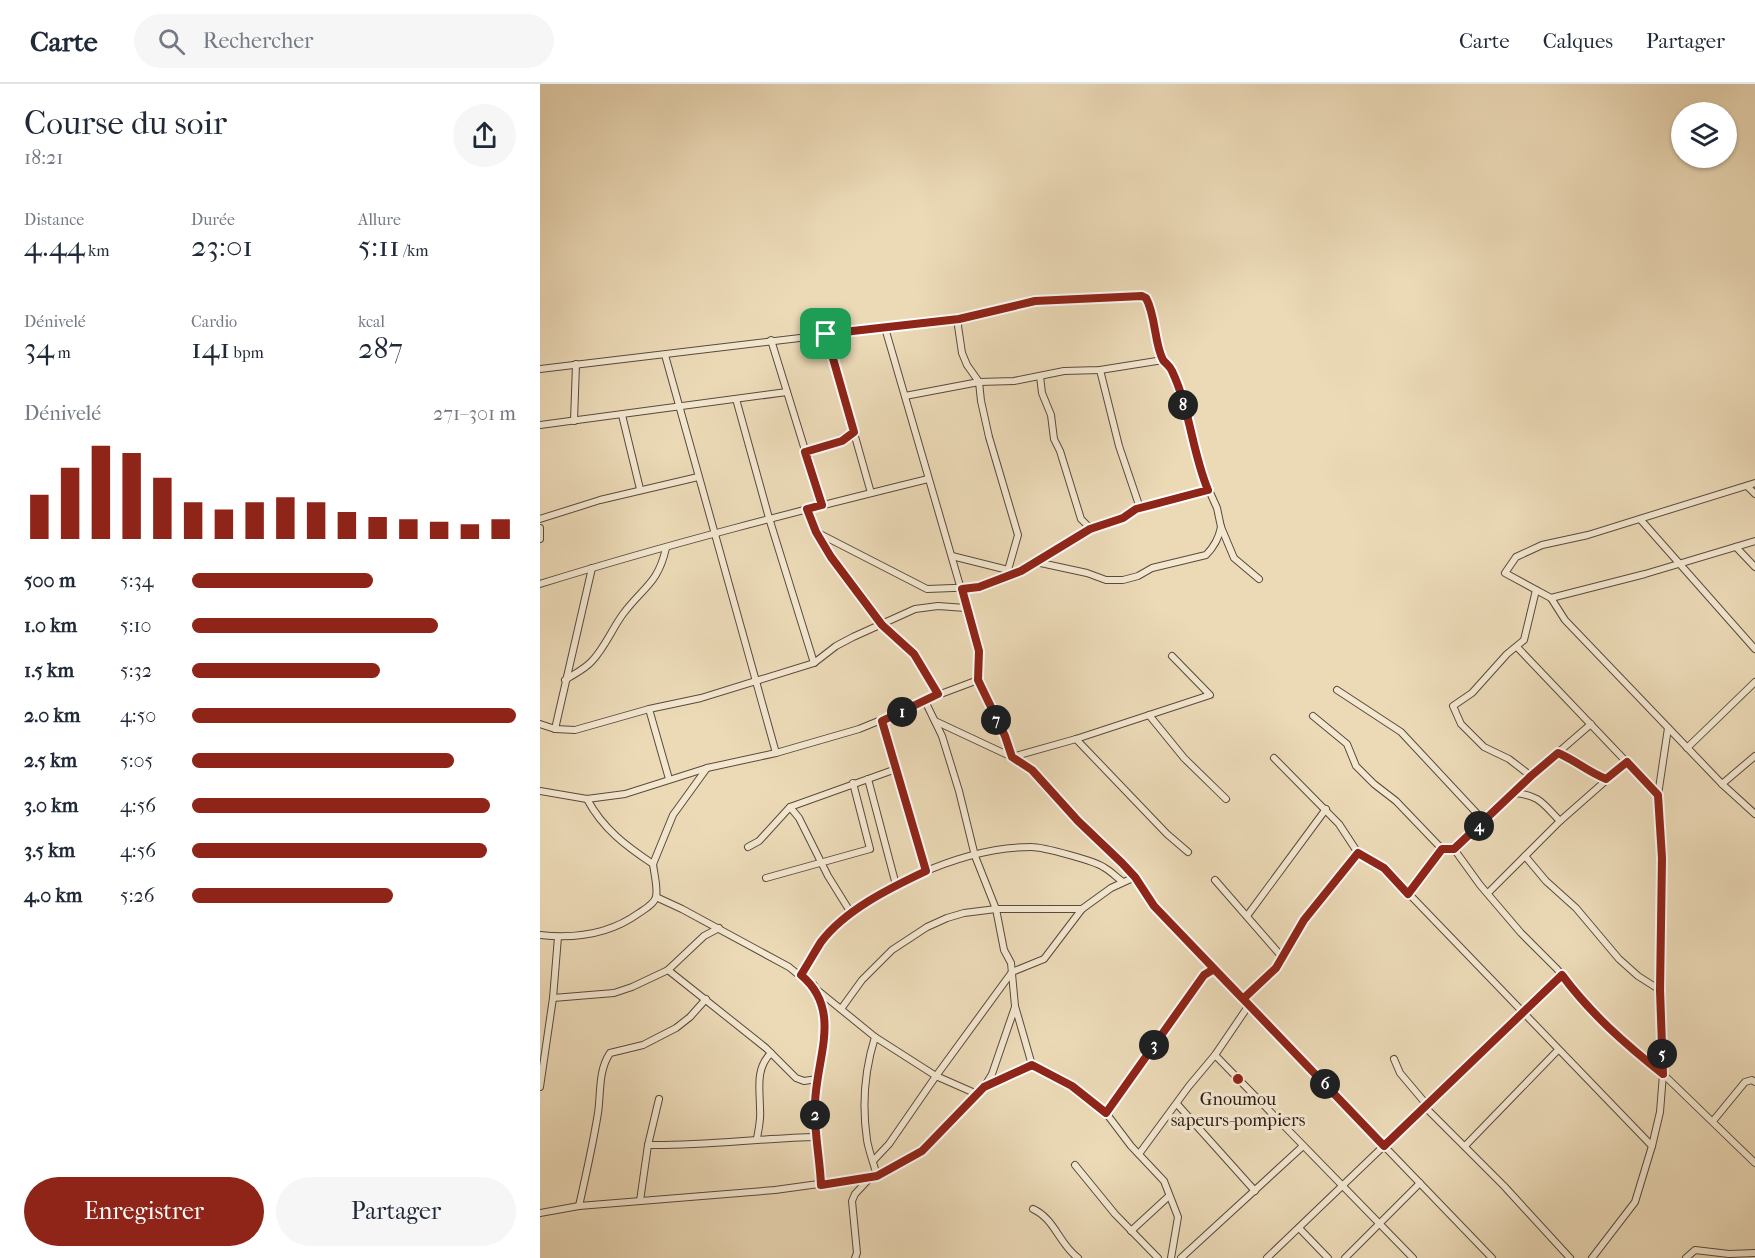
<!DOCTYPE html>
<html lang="fr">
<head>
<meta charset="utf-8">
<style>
	:root { --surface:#fff; --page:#f6f6f7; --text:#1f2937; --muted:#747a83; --line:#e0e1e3; --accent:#8f2418 }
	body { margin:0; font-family:"IM FELL French Canon",serif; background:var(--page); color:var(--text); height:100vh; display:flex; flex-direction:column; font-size:22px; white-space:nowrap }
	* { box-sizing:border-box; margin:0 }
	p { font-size:20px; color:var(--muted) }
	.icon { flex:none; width:33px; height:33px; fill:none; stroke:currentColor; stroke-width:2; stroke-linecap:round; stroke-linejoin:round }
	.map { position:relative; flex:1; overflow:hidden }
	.panel { display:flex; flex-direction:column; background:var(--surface); width:540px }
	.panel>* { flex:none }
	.tools { position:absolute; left:1131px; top:18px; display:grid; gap:12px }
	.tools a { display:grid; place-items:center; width:66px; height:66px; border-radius:50%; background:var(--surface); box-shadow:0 2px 4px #0004; font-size:30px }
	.pin { position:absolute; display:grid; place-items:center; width:51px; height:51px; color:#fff; margin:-26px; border-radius:12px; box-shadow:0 3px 9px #0006 }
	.km { position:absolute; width:30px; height:30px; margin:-15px; border-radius:50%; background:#222; color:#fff; font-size:16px; line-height:30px; text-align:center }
	.round { display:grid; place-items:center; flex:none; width:63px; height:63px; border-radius:32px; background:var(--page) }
	.summary { display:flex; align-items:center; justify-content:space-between; height:102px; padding:0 24px }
	h1 { font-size:33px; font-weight:600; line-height:45px }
	.figures { display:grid; grid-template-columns:repeat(3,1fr); gap:9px; height:102px; padding:6px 24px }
	.figures div { display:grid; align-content:center }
	.figures b { font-size:30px; font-weight:600 }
	.figures small { font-size:16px; font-weight:400 }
	.figures p { font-size:16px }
	.chart { height:168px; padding:12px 24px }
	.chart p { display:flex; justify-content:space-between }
	.chart svg { width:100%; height:108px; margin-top:6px; stroke:var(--accent); stroke-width:6 }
	.cta { display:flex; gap:12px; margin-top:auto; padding:12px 24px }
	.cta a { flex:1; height:69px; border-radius:36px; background:var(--accent); color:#fff; font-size:24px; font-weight:600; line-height:69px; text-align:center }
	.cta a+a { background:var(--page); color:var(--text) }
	ul { padding:0 24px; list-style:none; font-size:20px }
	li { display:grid; grid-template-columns:96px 72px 1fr; align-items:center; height:45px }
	li i { height:15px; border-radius:8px; background:var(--accent) }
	header { display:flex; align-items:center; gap:36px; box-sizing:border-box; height:84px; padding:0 30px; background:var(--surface); border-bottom:2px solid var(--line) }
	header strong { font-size:28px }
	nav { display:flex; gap:33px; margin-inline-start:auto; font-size:21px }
	.search { width:420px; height:54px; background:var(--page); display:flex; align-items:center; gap:15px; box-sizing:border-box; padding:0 21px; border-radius:33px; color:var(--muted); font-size:22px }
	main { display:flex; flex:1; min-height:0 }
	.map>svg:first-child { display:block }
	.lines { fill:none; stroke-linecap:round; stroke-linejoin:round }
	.street-casing { stroke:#594a3c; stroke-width:8 }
	.street { stroke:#f3e7d0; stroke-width:6 }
	.route-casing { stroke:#fff; stroke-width:12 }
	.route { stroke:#8f2418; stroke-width:8 }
	.poi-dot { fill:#8f2418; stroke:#f3e7d0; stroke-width:2 }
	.labels { text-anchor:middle; stroke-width:6; stroke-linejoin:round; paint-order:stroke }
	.poi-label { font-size:18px; fill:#281a13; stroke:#f3e7d0 }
</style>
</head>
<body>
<header>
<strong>Carte</strong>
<div class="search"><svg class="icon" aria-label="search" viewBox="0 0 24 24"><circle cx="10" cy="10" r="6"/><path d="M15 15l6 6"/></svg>Rechercher</div>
<nav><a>Carte</a><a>Calques</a><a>Partager</a></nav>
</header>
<main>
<section class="panel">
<div class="summary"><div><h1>Course du soir</h1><p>18:21</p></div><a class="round"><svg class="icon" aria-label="share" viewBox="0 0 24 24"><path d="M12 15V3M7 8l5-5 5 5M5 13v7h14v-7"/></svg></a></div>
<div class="figures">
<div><p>Distance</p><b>4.44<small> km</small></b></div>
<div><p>Durée</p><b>23:01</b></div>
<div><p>Allure</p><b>5:11<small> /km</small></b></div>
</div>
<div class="figures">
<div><p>Dénivelé</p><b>34<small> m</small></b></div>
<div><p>Cardio</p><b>141<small> bpm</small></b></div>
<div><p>kcal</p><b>287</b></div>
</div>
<div class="chart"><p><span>Dénivelé</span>271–301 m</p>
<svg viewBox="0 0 160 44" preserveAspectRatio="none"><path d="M5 44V26M15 44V15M25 44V6M35 44V9M45 44V19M55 44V29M65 44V32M75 44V29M85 44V27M95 44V29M105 44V33M115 44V35M125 44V36M135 44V37M145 44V38M155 44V36"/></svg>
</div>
<ul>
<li><b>500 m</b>5:34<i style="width:56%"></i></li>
<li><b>1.0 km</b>5:10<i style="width:76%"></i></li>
<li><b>1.5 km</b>5:32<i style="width:58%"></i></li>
<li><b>2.0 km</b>4:50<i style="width:100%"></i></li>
<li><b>2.5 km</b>5:05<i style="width:81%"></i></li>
<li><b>3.0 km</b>4:56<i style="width:92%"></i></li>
<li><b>3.5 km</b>4:56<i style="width:91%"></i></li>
<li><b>4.0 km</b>5:26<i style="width:62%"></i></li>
</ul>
<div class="cta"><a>Enregistrer</a><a>Partager</a></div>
</section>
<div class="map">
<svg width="1215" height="1174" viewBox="0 0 1215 1174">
	<rect width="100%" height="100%" fill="#ecdab7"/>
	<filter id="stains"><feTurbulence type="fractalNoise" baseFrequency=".00333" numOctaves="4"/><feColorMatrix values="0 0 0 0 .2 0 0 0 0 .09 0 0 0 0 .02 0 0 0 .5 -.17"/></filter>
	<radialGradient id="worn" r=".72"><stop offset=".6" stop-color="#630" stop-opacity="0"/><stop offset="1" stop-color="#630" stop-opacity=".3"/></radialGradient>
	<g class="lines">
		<g class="street-casing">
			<g id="street">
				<polyline points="345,244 439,567 438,596 465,652 472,673 491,686 538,737 582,779 595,793 613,822 952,1174"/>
				<polyline points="286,250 331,409"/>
				<polyline points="231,256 282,421"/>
				<polyline points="125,271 236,669"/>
				<polyline points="0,285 419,235"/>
				<polyline points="560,286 579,362 600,424"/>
				<polyline points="500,292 502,309 511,331 514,355 520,367 541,435 551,445"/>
				<polyline points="365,312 439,298 474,297 524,287 560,286 623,276 631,285 653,353 659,384 677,424 681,443 694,474 719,495"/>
				<polyline points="196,315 229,434 274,579"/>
				<polyline points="82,331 100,405"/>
				<polyline points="34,337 36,280"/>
				<polyline points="0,341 247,308"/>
				<polyline points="265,368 302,357 314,348"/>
				<polyline points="1215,399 1048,451 1002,461 976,473 965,489 1011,514 1025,536 1182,700 1215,730"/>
				<polyline points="1207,402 1215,410"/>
				<polyline points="267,425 276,448 291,473 342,541 373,570 398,611"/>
				<polyline points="0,435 60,416 158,393"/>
				<polyline points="1100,435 1215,565"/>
				<polyline points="0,444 0,455"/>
				<polyline points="276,448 387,505 439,503 481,487 551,445 583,433 596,425 668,406"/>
				<polyline points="1196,463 1215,483"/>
				<polyline points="412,472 468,486"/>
				<path d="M496,478L547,489L566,496H583L598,492L612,484L666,471C673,464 679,453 681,443"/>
				<polyline points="468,492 468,486 478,451 449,353 441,317 439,298 427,281 422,269 418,242 419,235 495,217 602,212 608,217 623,276"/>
				<path d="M0,500C128,460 258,427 388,395"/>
				<polyline points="1011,514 1105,490 1215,457"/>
				<polyline points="977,563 1118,711"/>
				<path d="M25,596C34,590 45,585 52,577C65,563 72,545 83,530C103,503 118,500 126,464"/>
				<polyline points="797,606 861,648 944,737"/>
				<polyline points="385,617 402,652 419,707 435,772 456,825 464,866 471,879 475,922 492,981 532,1002 566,1029 591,1062 624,1097 638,1133 631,1174"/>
				<polyline points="109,625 129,695"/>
				<polyline points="609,631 644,674 686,715"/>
				<polyline points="773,632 807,660 816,682 834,700 856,717 902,765"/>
				<polyline points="342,637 386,787"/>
				<polyline points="395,637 472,673 536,655 670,611 632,572"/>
				<polyline points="0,640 15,645 35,646 109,625 161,614 274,579 296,562 313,553 375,525 398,522 426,524"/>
				<polyline points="15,645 52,484"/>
				<polyline points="536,655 627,750 648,768"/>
				<polyline points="1147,664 1215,598"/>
				<path d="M1018,669C1035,676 1049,688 1066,695"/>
				<polyline points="734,674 799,740 818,769 844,784 1112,1062"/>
				<polyline points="991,692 969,675 944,663 921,640 913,622 932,609 967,570 984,556 996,506"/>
				<polyline points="328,695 356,801"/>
				<polyline points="1182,700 1215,672"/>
				<polyline points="0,707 47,715 85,710 167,684 236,669 319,645 363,627 398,611 438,596"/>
				<path d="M974,709C1000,711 1003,720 1020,737"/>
				<polyline points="250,723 259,734 288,792 311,829"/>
				<polyline points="208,763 219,757 250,723 356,685"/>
				<polyline points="914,765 940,801 981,849 1017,885 1049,925 1102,975 1123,990 1215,1079"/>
				<polyline points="985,772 1006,797 1036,824 1079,875 1098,892 1120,906"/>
				<polyline points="113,780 133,731 167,684"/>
				<polyline points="226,794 330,765 313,699"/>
				<polyline points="675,796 743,874"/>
				<polyline points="948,809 1020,737 1087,678"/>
				<polyline points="868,810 902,765 914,765 920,760 991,692 1051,640"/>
				<path d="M116,813L142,825L249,883L335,953C325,985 322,1022 327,1056C329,1068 334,1080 337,1092"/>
				<polyline points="707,832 786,725"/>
				<path d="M0,851C35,855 70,850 99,829C105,825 114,820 116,813C118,804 114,789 113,780C86,762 63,745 47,715"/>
				<polyline points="128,886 226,964 256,994 264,997 277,995"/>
				<path d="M261,891C268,880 274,866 283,856C328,805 423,763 491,763C503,763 556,777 565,784C572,788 577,794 583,798"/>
				<polyline points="274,901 285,934 286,952 279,981 275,1023 281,1101"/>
				<polyline points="13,914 74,909 92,903 128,886 164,852 179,844"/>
				<polyline points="703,916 736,884 764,835 818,769"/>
				<polyline points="301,925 322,896 352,866 387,843 407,834 424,829 456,825 542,825 571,804 595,793"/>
				<polyline points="335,953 396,992 437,1010"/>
				<polyline points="675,971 873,1174"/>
				<polyline points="854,975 860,989 887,1021"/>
				<polyline points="446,1002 492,981"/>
				<polyline points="0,1003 13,914 18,853"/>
				<polyline points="637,1020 715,1107"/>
				<polyline points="885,1023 964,1102 1030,1174"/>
				<polyline points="566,1029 657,899 664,891 674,885"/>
				<polyline points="1173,1037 1205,998 1212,996 1215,998"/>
				<path d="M217,1054C219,1044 221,1035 220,1025C220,1005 215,985 231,969"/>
				<path d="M108,1061C165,1062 220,1054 277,1053"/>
				<polyline points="925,1062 1018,966"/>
				<polyline points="599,1070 649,1002 675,971 709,921"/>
				<polyline points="333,1077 349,1060 396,992 472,888 504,875 542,825"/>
				<polyline points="535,1081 575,1130 618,1174"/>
				<polyline points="100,1117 108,1061 119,1015"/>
				<path d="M39,1122C46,1091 53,1060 58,1029C61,1009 58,987 70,969L103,961L136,944L150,933L166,915"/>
				<path d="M493,1125C515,1135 519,1160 538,1174"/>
				<polyline points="0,1129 39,1122 235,1106 337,1092 382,1067 444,1003 452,990 475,923"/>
				<polyline points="759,1144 788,1174"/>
				<polyline points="591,1147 629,1112"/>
				<polyline points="315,1174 317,1169 312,1117 315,1110 329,1095"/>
				<polyline points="641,1174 763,1062"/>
				<polyline points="727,1174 1022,891"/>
				<polyline points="805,1174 880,1099"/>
				<polyline points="1052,1174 1095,1118 1112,1062 1120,1028 1123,990 1120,906 1123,774 1118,711 1128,644"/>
				<polyline points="1146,1174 1155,1166 1189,1170 1215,1169"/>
			</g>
		</g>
		<use href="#street" class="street"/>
	</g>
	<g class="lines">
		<g class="route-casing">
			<path id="route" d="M286,250L314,348L302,357L265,368L282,421L267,425L276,448L291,473L342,541L374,570L398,610L342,637L386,787C350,804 305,826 281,858C274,869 268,880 261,891C304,927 275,976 275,1022C274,1049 280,1075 281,1101L337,1092L382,1067L444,1003L492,981L532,1002L566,1029L664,891L674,885L703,915L736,884L764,836L818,769L844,784L868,810L902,765H914L991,692L1018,669C1035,676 1048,688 1066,695L1087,678L1118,711L1122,774L1120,906L1123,990C1085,960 1051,930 1022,891L844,1062L614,822L595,793L582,779L538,737L492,686L472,673L465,652L438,596L439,567L422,505L439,503L481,487L550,445L583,434L596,425L668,406C652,368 650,325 632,287C630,282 626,280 623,276C614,259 616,232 606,214L602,212L495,217L419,235L286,250"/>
		</g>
		<use href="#route" class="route"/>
	</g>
	<circle class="poi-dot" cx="698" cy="995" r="6"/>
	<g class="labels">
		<g class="poi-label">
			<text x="698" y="1021">Gnoumou<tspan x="698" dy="21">sapeurs-pompiers</tspan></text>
		</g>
	</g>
	<rect width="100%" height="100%" filter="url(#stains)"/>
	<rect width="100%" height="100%" fill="url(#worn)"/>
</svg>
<div class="tools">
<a><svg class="icon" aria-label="layers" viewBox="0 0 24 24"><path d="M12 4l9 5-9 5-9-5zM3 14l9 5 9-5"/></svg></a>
</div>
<div class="pin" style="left:286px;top:250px;background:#1e9e55"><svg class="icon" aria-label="arrive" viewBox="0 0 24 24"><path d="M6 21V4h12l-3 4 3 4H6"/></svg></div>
<b class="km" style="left:362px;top:628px">1</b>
<b class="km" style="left:275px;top:1031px">2</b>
<b class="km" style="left:614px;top:961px">3</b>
<b class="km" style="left:939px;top:742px">4</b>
<b class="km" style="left:1122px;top:970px">5</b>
<b class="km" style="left:785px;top:1000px">6</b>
<b class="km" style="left:456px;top:636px">7</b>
<b class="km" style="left:643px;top:321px">8</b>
</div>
</main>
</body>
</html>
